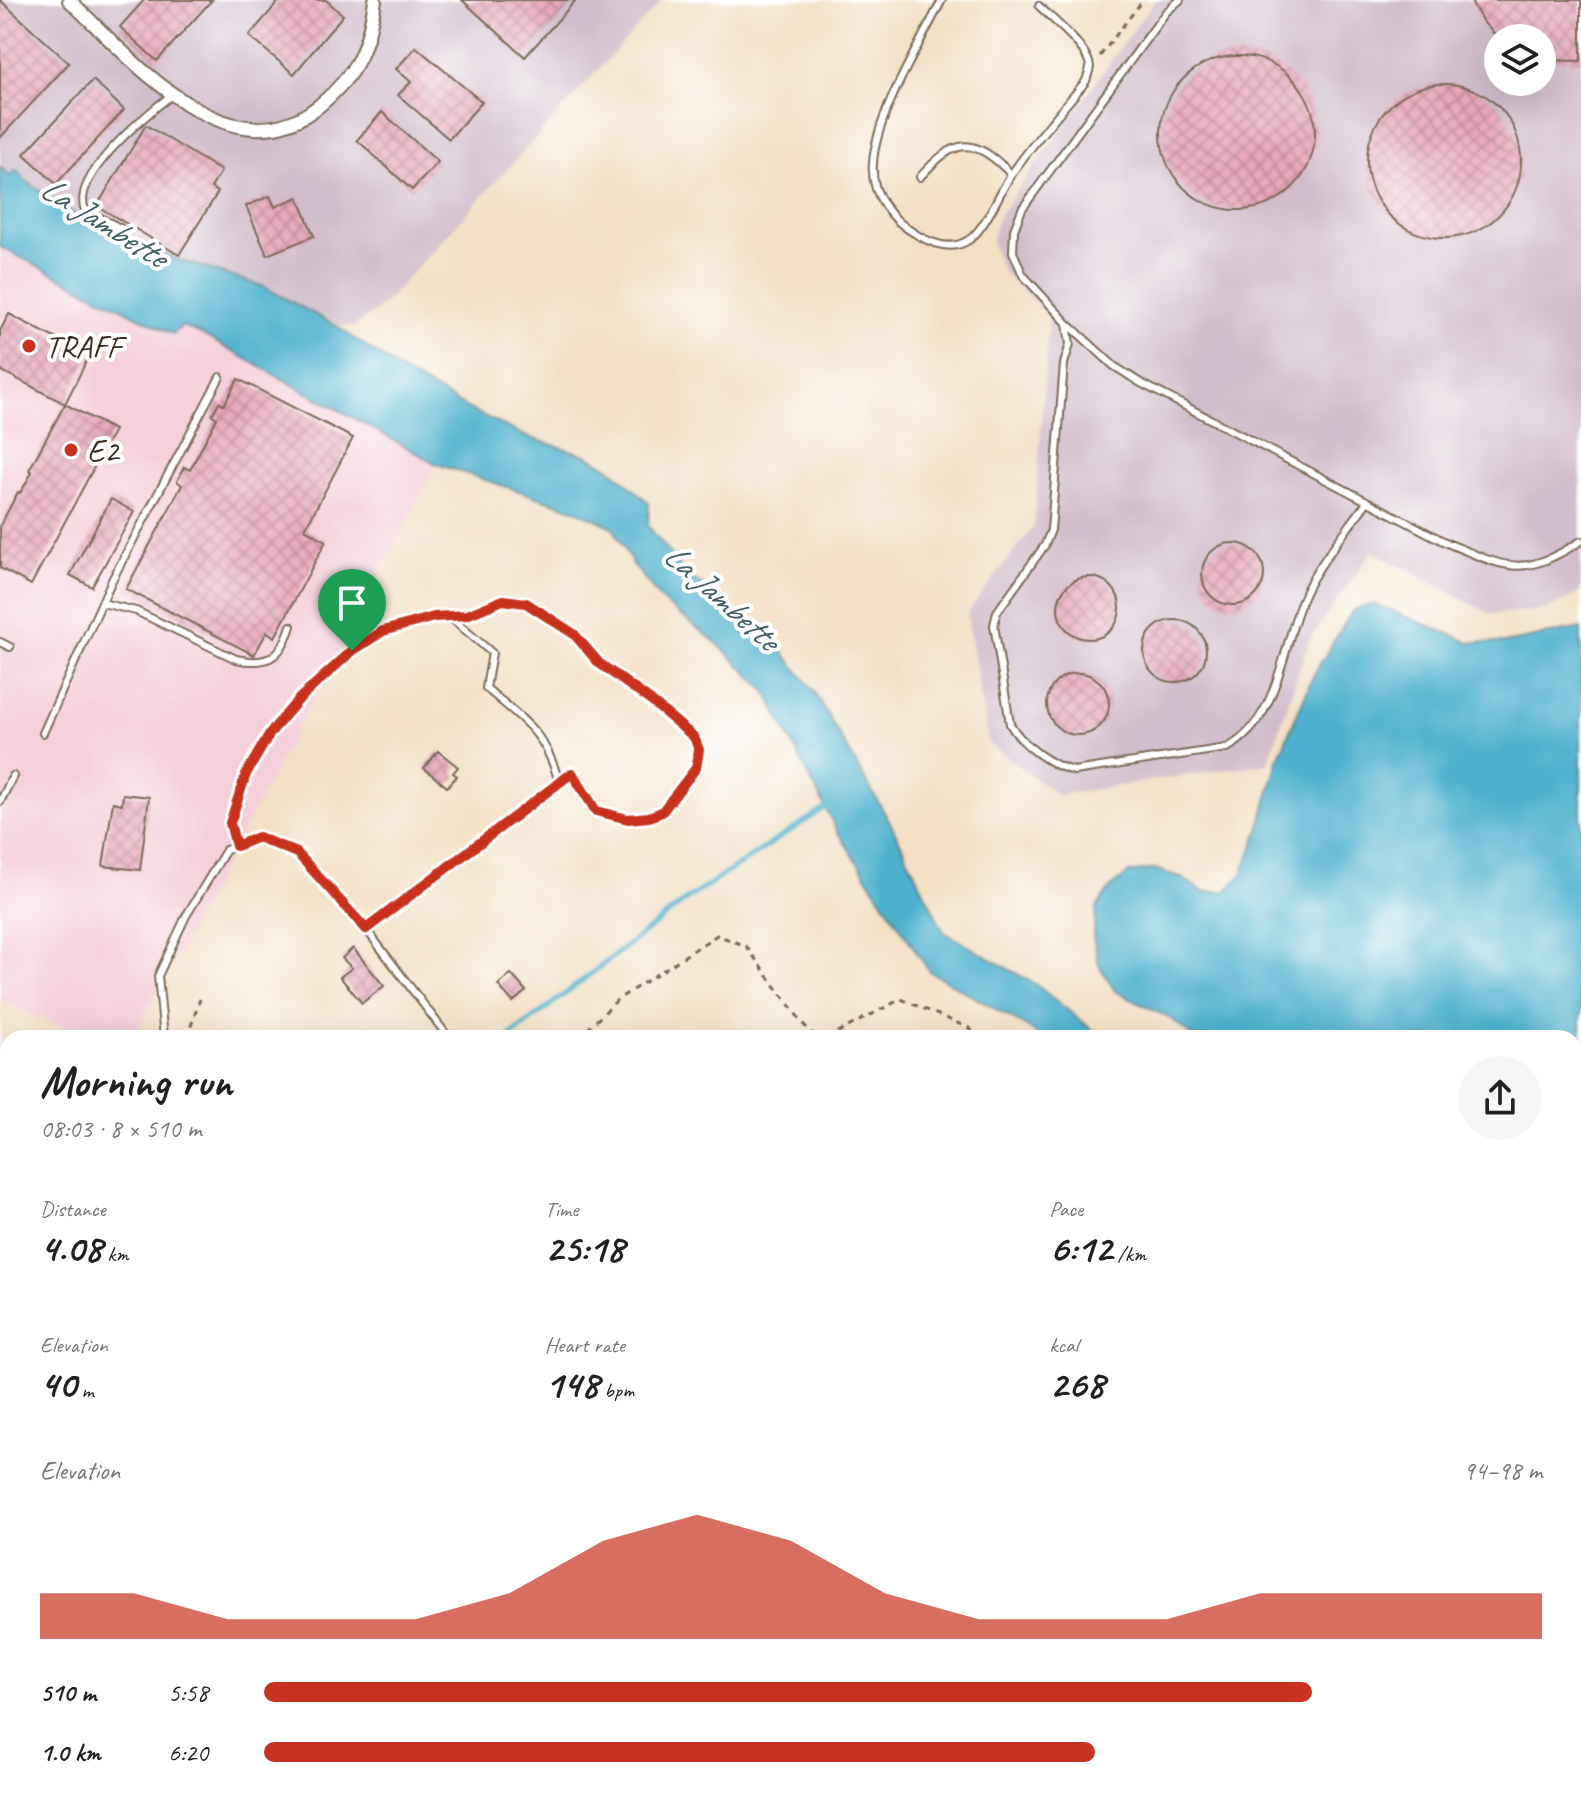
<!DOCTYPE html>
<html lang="en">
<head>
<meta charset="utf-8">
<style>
	:root { --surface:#fff; --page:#f6f6f6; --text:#202124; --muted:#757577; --accent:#c8321e }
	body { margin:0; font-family:Caveat,sans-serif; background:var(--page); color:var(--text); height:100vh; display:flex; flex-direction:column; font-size:30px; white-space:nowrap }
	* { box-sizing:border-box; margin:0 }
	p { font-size:26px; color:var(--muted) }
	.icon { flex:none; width:44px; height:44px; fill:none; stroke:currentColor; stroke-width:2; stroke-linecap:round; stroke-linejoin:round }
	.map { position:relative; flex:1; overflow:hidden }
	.details { position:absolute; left:0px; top:1030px; width:1582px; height:770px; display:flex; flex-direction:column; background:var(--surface); border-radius:24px 24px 0 0; box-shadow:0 8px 32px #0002 }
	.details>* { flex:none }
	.fabs { position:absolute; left:1484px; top:24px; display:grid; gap:16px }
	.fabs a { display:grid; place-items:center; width:72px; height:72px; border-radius:50%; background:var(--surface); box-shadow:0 8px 32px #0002; font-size:40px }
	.pin { position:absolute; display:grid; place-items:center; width:68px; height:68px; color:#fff; margin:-82px -34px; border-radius:50% 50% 50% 0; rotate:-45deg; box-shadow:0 0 8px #0007 }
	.pin .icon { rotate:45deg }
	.round { display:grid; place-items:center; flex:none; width:84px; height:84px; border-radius:42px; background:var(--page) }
	.headline { display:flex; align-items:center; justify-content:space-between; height:136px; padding:0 40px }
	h1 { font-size:44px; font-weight:600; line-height:60px }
	.stats { display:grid; grid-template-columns:repeat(3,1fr); gap:12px; height:136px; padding:8px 40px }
	.stats div { display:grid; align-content:center }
	.stats b { font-size:40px; font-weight:600 }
	.stats small { font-size:22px; font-weight:400 }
	.stats p { font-size:22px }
	.chart { height:224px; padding:16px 40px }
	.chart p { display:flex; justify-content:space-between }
	.chart svg { width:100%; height:144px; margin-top:8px; fill:var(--accent); opacity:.7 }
	ul { padding:0 40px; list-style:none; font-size:26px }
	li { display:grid; grid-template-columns:128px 96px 1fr; align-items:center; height:60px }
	li i { height:20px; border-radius:10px; background:var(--accent) }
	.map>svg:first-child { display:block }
	.built { fill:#f5cfda }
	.industrial { fill:#d1bdcb; fill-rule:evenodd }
	.water { fill:#4eb1cd; stroke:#446e76; stroke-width:2 }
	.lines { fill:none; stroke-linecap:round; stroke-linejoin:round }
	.stream { stroke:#4eb1cd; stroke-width:5 }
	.building { fill:url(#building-cross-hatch) }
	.service-casing { stroke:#7b6a58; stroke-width:10 }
	.minor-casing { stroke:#7b6a58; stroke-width:16 }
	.path { stroke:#7b6a58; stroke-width:3; stroke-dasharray:6 6; stroke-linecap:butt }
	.service { stroke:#fff; stroke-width:6 }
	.minor { stroke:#fff; stroke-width:12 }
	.route-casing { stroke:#fff; stroke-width:16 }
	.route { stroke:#c8321e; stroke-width:10 }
	.poi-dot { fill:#c8321e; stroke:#fff; stroke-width:3 }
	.labels { text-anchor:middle; stroke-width:8; stroke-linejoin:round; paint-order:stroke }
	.poi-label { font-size:32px; fill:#3b2a1e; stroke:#fff; text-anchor:start }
	.water-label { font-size:34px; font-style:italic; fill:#436064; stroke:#fff }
</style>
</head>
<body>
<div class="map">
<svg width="1581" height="1799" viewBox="0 0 1581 1799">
	<defs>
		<pattern id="building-cross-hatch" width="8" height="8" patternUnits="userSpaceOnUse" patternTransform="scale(2)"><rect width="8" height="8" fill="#e8a7bb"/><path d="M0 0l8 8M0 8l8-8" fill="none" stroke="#bd8897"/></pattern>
	</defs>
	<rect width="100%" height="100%" fill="#fff"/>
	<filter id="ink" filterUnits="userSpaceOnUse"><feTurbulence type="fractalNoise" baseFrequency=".0125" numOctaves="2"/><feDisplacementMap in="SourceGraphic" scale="16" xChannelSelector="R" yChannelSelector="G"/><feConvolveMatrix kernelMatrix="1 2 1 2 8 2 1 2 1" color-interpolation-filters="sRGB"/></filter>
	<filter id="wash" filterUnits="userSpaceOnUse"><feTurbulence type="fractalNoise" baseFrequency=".006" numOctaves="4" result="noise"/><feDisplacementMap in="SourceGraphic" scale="32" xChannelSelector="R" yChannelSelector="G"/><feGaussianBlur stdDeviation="1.8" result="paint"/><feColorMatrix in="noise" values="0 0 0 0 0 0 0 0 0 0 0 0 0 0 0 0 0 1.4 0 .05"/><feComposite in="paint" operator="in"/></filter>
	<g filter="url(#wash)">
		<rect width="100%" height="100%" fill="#f3e0c5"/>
		<polygon class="built" points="0,247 201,334 437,464 133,1038 89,1038 0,1001"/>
		<g class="industrial">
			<polygon points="0,0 662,0 384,304 353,327 335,325 262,286 176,259 78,216 26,181 17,171 10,176 0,167"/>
			<path d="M1155,0H1581V592L1547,610L1490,614L1372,551L1309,641L1268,763L1057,795L988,743L967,613L1034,526L1049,315L1003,272L991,242L998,217ZM1498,38H1542V82H1498Z"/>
			<polygon points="8,1692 8,1792 250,1792 253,1799 0,1799 0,1697"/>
		</g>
		<g class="water">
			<polygon points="0,167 10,176 16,170 26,181 78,216 176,259 262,286 335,325 403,372 473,411 527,437 586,455 609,467 649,503 648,526 685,572 780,648 813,690 891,824 944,932 1035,984 1103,1038 1041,1038 1030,1029 929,971 837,831 765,690 718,644 662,601 632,563 613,527 574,509 437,464 201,334 182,326 173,334 0,247"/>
			<polygon points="1375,604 1469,642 1504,643 1581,628 1581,1562 1574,1552 1574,1038 1194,1038 1173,1020 1115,991 1099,965 1093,937 1097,907 1110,888 1129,873 1155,869 1180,877 1204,892 1226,891 1241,876 1250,855 1260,827 1279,756 1315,672 1353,610"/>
		</g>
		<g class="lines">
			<g class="stream">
				<polyline points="508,1038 690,897 831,804"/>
				<polyline points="545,1792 549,1799"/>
			</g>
		</g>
		<g id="blocks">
			<g class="building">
				<polygon points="0,0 69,63 0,138"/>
				<polygon points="144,0 212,0 157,61 120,27"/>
				<polygon points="280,0 326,0 343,15 294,74 249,36"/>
				<polygon points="462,0 576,0 525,57"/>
				<polygon points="1470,0 1581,0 1581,61 1542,60 1542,38 1498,38 1483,22"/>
				<polygon points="416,47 482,102 449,139 398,95 411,82 396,69"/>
				<circle cx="1238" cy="133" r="77"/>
				<polygon points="93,80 124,110 56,184 24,154"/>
				<circle cx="1444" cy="161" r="77"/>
				<polygon points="382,112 438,162 412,190 357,140"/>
				<polygon points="146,125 221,171 211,188 218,192 179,255 97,206"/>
				<polygon points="270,196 275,207 298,197 314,236 267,255 246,206"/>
				<polygon points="9,314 89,356 65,404 0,370 0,331"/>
				<polygon points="238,379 353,438 305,529 326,541 275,637 267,632 254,655 126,589 182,485 177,481 184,467 190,470 217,418 212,415 219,402 224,405"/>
				<polygon points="65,404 114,430 31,585 0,568 0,526 18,492 20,493 26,483 32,472 29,470"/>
				<polygon points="111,499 134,512 92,587 70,575"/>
				<circle cx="1233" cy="574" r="31"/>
				<circle cx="1089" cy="608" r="31"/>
				<circle cx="1175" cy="651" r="31"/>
				<circle cx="1078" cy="704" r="31"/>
				<polygon points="438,751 458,767 453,773 457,776 447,787 424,768"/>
				<polygon points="123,794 149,797 140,870 103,866 113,802 122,804"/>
				<polygon points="353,948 384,986 362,1003 340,977 352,968 342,958"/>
				<polygon points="511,974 526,991 513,1002 498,985"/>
			</g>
		</g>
	</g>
	<g filter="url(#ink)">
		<use href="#blocks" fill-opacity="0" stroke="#7b6a58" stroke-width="2"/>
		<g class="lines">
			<g class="service-casing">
				<g id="service">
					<path d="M942,0C920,44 876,114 873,163C870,195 892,221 919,236C935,245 954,251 970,239C987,226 1000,190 1013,172C1035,140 1061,111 1086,81C1086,80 1090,69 1090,68C1090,49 1052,19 1039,6"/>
					<path d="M1180,0L1166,12L1022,209L1014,230L1013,252L1023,275L1067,323L1114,366L1139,382L1447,543C1508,568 1521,579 1581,541"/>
					<path d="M920,177C956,137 973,136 1011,174"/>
					<path d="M120,228L85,210C70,176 148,113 173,94"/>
					<path d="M1067,324L1070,344L1064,364L1051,530L1045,545L997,612L994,625L1010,724C1021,744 1051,766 1074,771L1227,748C1281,720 1282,642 1305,593C1318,564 1348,529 1367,502"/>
					<path d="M102,603L136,611L236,659C269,666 281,657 291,626"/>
					<polyline points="0,642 10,647"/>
					<polyline points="43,733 112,580 220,377"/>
					<polyline points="0,802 13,776"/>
					<polyline points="236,846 230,823 246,774 270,733 300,698 352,651 383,631 434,617 467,615 503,600 526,603 574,634 599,663 651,701 694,737 699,750 696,768 662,812 649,817 628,819 596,811 572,773 559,783"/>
					<path d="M366,929L559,783C546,732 524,721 486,688L492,653L449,616"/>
					<polyline points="164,1038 158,976 186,916 226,850 258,837 297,853 366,929 449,1038"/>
					<polyline points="0,1402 8,1429"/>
					<polyline points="216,1792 218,1799"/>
				</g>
			</g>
			<g class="minor-casing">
				<g id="minor">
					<path d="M69,0C130,57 230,179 320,105C358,73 368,48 375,0"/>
					<polyline points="0,1362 8,1359"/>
					<polyline points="338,1792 343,1799"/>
				</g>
			</g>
			<g class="path">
				<polyline points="1100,56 1143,0"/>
				<polyline points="187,1038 200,999"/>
				<polyline points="579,1038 617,1000 717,935 746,946 804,1025 818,1038"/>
				<polyline points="827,1038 901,999 969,1028 982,1038"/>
				<polyline points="0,1333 8,1337"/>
				<polyline points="1574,1623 1581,1636"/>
				<polyline points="1574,1769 1581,1788"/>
				<polyline points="573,1792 578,1799"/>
				<polyline points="635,1792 641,1799"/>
				<polyline points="715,1792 721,1799"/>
				<polyline points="820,1792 825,1799"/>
				<polyline points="1484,1792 1484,1799"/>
				<polyline points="1035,1799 1041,1792"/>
			</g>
			<use href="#service" class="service"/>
			<use href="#minor" class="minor"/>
		</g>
	</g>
	<g class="lines" filter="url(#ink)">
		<g class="route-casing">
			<polygon id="route" points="503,600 526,603 574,634 599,663 651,701 694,737 699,750 696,768 662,812 649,817 628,819 596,811 572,773 366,929 297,853 258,837 236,846 230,823 246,774 270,733 300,698 352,651 383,631 434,617 467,615"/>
		</g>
		<use href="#route" class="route"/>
	</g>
	<g class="poi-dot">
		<circle cx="29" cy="346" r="8"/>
		<circle cx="71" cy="450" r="8"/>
	</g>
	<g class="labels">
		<g class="poi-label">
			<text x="45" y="357">TRAFF</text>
			<text x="87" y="461">E2</text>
		</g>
		<g class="water-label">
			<text transform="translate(104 221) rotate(32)" y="12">La Jambette</text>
			<text transform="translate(722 596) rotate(42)" y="12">La Jambette</text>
		</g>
	</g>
</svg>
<div class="fabs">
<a><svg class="icon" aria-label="layers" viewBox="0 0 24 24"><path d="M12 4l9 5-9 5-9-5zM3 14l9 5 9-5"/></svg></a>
</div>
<div class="pin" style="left:352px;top:651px;background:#1e9e55"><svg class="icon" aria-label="arrive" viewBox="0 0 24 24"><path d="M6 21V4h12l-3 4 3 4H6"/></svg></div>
<section class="details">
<div class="headline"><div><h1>Morning run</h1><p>08:03 · 8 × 510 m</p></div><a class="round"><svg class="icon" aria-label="share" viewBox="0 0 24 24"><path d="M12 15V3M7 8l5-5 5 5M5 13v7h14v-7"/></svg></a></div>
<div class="stats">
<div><p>Distance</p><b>4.08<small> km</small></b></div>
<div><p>Time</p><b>25:18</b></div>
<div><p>Pace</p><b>6:12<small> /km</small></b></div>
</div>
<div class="stats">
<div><p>Elevation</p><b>40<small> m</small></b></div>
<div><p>Heart rate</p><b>148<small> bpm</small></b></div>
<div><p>kcal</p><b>268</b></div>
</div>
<div class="chart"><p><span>Elevation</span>94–98 m</p>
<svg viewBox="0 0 160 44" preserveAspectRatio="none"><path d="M0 44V30L10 30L20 38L30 38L40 38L50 30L60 14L70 6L80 14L90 30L100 38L110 38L120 38L130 30L140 30L150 30L160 30V44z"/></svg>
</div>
<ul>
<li><b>510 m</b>5:58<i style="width:82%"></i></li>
<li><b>1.0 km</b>6:20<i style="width:65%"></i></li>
</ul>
</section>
</div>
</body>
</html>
